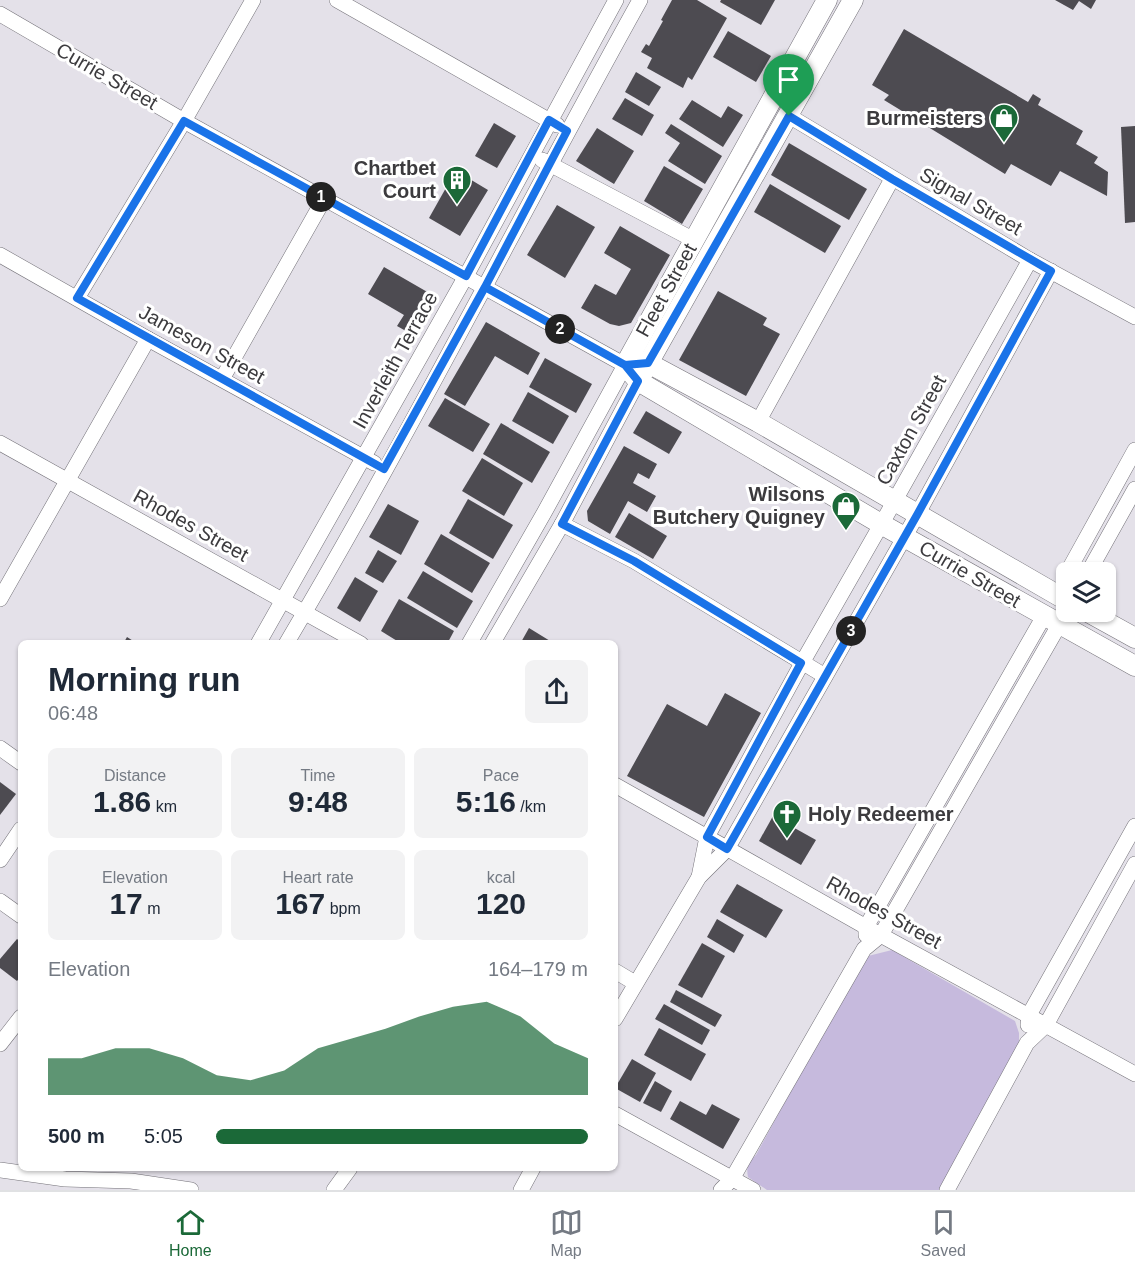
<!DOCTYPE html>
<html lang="en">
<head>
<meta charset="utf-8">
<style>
	:root { --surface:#fff; --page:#f2f2f3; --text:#1f2937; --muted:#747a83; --line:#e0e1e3; --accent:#1b6938 }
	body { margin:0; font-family:Arial,sans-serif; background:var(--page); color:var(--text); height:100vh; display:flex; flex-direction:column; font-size:22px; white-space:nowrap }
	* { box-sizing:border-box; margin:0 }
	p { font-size:20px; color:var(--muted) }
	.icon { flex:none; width:33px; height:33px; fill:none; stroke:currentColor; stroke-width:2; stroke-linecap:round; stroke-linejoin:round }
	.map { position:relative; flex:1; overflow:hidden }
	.drawer { position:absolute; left:18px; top:640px; width:600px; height:531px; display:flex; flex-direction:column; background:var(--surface); border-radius:9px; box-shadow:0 2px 4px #0004 }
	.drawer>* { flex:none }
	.tools { position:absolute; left:1056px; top:562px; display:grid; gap:12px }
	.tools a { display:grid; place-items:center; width:60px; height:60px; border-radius:9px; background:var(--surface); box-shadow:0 2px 4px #0004; font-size:30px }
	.pin { position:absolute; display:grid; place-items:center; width:51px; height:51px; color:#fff; margin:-62px -26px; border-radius:50% 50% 50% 0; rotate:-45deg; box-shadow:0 0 6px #0007 }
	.pin .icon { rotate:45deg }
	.km { position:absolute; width:30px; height:30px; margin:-15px; border-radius:50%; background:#222; color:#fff; font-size:16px; line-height:30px; text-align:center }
	.round { display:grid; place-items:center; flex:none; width:63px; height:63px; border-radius:9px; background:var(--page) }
	.overview { display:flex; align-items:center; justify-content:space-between; height:102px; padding:0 30px }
	h1 { font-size:33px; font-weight:700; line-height:45px }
	.stats { display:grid; grid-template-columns:repeat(3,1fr); gap:9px; height:102px; padding:6px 30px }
	.stats div { display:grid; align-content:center; border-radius:9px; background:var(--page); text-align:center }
	.stats b { font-size:30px; font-weight:700 }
	.stats small { font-size:16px; font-weight:400 }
	.stats p { font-size:16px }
	.chart { height:168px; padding:12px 30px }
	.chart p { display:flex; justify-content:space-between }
	.chart svg { width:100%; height:108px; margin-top:6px; fill:var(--accent); opacity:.7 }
	ul { padding:0 30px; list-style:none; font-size:20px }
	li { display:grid; grid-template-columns:96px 72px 1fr; align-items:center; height:45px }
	li i { height:15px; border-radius:8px; background:var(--accent) }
	.menu { display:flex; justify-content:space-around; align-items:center; height:84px; border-top:2px solid var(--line); background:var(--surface); font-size:16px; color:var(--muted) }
	.menu a { display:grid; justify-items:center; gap:3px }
	.menu .active { color:var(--accent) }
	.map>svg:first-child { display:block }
	.green { fill:#c6badd }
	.building { fill:#4d4b51 }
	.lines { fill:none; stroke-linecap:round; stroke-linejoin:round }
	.minor-casing { stroke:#747279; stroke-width:16 }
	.major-casing { stroke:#747279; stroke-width:21 }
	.minor { stroke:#fff; stroke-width:15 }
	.major { stroke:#fff; stroke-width:20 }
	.route-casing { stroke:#fff; stroke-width:12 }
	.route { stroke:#1a73e8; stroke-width:8 }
	.labels { text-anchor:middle; stroke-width:6; stroke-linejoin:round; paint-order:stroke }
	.street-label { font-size:20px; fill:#3c3b3e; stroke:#fff }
	.poi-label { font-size:20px; font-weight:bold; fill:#3c3b3e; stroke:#fff; text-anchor:end }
</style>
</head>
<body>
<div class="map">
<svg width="1135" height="1190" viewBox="0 0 1135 1190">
	<rect width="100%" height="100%" fill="#e4e1e9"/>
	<path class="green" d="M892,950L1015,1021L1019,1033V1044L939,1190H767L748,1177C746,1167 748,1162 756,1155L864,957Z"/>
	<g class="building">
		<polygon points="672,0 697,0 727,18 692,80 688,77 683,88 647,68 652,58 641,52 646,44 649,46 663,21 661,20"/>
		<polygon points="721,0 775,0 761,25 720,2"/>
		<polygon points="1055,0 1096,0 1091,9 1079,1 1073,10"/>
		<polygon points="904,29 1028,102 1033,94 1041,99 1038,105 1083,131 1076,144 1098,157 1094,163 1108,172 1107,196 1060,171 1051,186 1011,164 1005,174 884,100 889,95 872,85"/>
		<polygon points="728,31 771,56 756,82 713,57"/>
		<polygon points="636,72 661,87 649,106 625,92"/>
		<polygon points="625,98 654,115 642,136 612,119"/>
		<polygon points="692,100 721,118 728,106 743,115 723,147 679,119"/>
		<polygon points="494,123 516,136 497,168 475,156"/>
		<polygon points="671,124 722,156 705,184 668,161 680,143 665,133"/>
		<polygon points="1135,126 1135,222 1125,223 1121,127"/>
		<polygon points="597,128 634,151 614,184 576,161"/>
		<polygon points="789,143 867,189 849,220 771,175"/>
		<polygon points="664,166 703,189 682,224 644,201"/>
		<polygon points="468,178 488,190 460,236 429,218 447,186 460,193"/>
		<polygon points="770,184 841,226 825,253 754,212"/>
		<polygon points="557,205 595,227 565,278 527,255"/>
		<polygon points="620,226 670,255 631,323 619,326 610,324 581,308 595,284 616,295 631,269 604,253"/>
		<polygon points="384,267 436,297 413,335 397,326 404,315 368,294"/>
		<polygon points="718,291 767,318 763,325 780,334 746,396 679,360"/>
		<polygon points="486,322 540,353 528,375 495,356 465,406 444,394"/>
		<polygon points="545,358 592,384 576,413 529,387"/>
		<polygon points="528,392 569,416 553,444 512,421"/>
		<polygon points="445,398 490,424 473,452 428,426"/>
		<polygon points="646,411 682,432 669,454 633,433"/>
		<polygon points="501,423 550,452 532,483 483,454"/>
		<polygon points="624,446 657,464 649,479 638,473 633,483 656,496 647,512 628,501 610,534 588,521 587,511"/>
		<polygon points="482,458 523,483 504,516 462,491"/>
		<polygon points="468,499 513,525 493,559 449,533"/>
		<polygon points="388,504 419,521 401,555 369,537"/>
		<polygon points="629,513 667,536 653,559 615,537"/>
		<polygon points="441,534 490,563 472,593 424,564"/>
		<polygon points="378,550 397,561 383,583 365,573"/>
		<polygon points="423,571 473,601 457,628 407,598"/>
		<polygon points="355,577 378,591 360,622 337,608"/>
		<polygon points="399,599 454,631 447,644 402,644 381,631"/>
		<polygon points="529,628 555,644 520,644"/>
		<polygon points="127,637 138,644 123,644"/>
		<polygon points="725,693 761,713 704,817 627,776 667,704 707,726"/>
		<polygon points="0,782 16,794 0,815"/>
		<polygon points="773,816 816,840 801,865 759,841"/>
		<polygon points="737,884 783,910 766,938 720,912"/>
		<polygon points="717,919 744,935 734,953 707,937"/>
		<polygon points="17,939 21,942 21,976 17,981 0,968 0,959"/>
		<polygon points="702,943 725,956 702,998 678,985"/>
		<polygon points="676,990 722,1015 715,1027 670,1002"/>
		<polygon points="664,1004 710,1030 702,1045 655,1019"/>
		<polygon points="659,1028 706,1054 691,1081 644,1055"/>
		<polygon points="632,1059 656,1073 640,1102 615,1088"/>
		<polygon points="655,1081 672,1091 661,1112 643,1103"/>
		<polygon points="680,1101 706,1115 712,1104 740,1119 723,1149 670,1119"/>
	</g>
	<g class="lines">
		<g class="minor-casing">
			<g id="minor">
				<polyline points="337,0 557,125"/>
				<polyline points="0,14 184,121 625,365 544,513 469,644"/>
				<polyline points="789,116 1030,260 1135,317"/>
				<polyline points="542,160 694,240"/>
				<polyline points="0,255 148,339 374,463"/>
				<polyline points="77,298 184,121 253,0"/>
				<polyline points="222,379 324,199"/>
				<polyline points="758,422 892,179"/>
				<polyline points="0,443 361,644"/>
				<polyline points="562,524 634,561 825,676"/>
				<polyline points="1067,573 1135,450"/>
				<polyline points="1088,573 1135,489"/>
				<polyline points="0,599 148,339"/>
				<polyline points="258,644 466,276 616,0"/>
				<path d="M286,644C411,433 521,214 640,0"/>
				<polyline points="492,644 562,524 638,381"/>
				<polyline points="0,748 21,763"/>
				<polyline points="615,785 866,927 1135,1074"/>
				<polyline points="0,860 21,829"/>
				<polyline points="699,877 707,837 802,663 894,502 1030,260"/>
				<polyline points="0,901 21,916"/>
				<polyline points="866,935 866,927 1044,616"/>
				<polyline points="615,971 635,983"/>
				<polyline points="615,1019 699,877 727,849 917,515 1051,271"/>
				<polyline points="1028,1025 1029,1015 1135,826"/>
				<polyline points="0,1044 21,1017"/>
				<polyline points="615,1114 753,1190"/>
				<polyline points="0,1170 65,1179 131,1181 191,1190"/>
				<polyline points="334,1190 350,1168"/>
				<polyline points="521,1190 533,1168"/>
				<polyline points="721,1190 732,1179 864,949 881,935 1059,625"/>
				<polyline points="947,1190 1027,1043 1046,1025 1135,864"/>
			</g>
		</g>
		<g class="major-casing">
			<g id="major">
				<polyline points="625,365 638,381 881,524 1135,666"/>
				<polyline points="625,365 648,363 758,422 1066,600"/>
				<polyline points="625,365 827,0"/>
				<polyline points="642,374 853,0"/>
				<polyline points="1088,612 1135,638"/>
			</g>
		</g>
		<use href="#minor" class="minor"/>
		<use href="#major" class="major"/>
	</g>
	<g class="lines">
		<g class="route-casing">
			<polyline id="route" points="789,116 648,363 625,365 485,287 567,131 549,120 466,276 184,121 77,298 384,469 485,287 625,365 638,381 562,524 634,561 801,663 707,837 727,849 917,515 1051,271 892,179 789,116"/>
		</g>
		<use href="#route" class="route"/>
	</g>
	<defs>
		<g id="shop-pin" transform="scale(1.5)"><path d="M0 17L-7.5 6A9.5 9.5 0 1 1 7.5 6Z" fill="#1b6938" stroke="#fff"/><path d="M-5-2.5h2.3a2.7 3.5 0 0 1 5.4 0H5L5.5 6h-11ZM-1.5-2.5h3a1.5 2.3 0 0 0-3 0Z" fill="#fff"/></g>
		<g id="building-pin" transform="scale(1.5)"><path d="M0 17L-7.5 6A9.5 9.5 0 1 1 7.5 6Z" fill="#1b6938" stroke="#fff"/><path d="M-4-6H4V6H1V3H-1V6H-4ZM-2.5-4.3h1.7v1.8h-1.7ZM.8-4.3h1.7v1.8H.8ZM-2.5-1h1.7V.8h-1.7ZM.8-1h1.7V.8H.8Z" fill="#fff"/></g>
		<g id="church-pin" transform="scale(1.5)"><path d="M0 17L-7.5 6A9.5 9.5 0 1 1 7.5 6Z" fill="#1b6938" stroke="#fff"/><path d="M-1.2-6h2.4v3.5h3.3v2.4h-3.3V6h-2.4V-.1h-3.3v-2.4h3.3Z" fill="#fff"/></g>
	</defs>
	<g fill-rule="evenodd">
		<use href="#shop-pin" x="1004" y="118"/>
		<use href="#building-pin" x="457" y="180"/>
		<use href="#shop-pin" x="846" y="506"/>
		<use href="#church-pin" x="787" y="814"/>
	</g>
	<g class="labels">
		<g class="street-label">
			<text transform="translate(107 76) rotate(30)" y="7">Currie Street</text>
			<text transform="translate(971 201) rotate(30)" y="7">Signal Street</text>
			<text transform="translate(666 290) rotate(-61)" y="7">Fleet Street</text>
			<text transform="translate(202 344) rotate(29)" y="7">Jameson Street</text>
			<text transform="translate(395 360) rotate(-61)" y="7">Inverleith Terrace</text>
			<text transform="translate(911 430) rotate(-61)" y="7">Caxton Street</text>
			<text transform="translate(191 525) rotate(29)" y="7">Rhodes Street</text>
			<text transform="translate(970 574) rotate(30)" y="7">Currie Street</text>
			<text transform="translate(884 912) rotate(29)" y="7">Rhodes Street</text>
		</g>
		<g class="poi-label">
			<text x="983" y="125">Burmeisters</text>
			<text x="436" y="175">Chartbet<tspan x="436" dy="23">Court</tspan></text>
			<text x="825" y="501">Wilsons<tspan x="825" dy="23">Butchery Quigney</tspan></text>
			<text x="808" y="821" text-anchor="start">Holy Redeemer</text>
		</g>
	</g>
</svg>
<div class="tools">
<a><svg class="icon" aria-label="layers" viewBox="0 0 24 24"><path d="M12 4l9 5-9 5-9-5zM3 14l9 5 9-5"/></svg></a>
</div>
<div class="pin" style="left:789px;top:116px;background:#1e9e55"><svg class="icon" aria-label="arrive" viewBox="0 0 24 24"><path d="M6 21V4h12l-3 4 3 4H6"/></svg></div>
<b class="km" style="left:321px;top:197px">1</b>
<b class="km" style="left:560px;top:329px">2</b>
<b class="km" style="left:851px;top:631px">3</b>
<section class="drawer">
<div class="overview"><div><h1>Morning run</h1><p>06:48</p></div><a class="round"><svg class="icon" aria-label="share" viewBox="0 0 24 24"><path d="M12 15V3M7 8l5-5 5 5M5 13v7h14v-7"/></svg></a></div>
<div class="stats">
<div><p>Distance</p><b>1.86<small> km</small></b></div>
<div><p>Time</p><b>9:48</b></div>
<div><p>Pace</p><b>5:16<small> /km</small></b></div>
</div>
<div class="stats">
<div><p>Elevation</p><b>17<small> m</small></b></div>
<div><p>Heart rate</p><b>167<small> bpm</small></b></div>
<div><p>kcal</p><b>120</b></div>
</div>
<div class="chart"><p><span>Elevation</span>164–179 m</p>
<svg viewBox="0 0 160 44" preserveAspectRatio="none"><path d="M0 44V29L10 29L20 25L30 25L40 29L50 36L60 38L70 34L80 25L90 21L100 17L110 12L120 8L130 6L140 12L150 23L160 29V44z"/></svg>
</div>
<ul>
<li><b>500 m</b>5:05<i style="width:100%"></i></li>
</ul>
</section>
</div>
<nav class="menu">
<a class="active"><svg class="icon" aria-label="home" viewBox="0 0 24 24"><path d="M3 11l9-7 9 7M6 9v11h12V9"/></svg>Home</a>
<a><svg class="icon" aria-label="map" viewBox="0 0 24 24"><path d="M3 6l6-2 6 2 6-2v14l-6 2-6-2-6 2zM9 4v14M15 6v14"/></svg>Map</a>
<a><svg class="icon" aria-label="saved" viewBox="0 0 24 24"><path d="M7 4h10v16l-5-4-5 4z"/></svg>Saved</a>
</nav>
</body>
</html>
